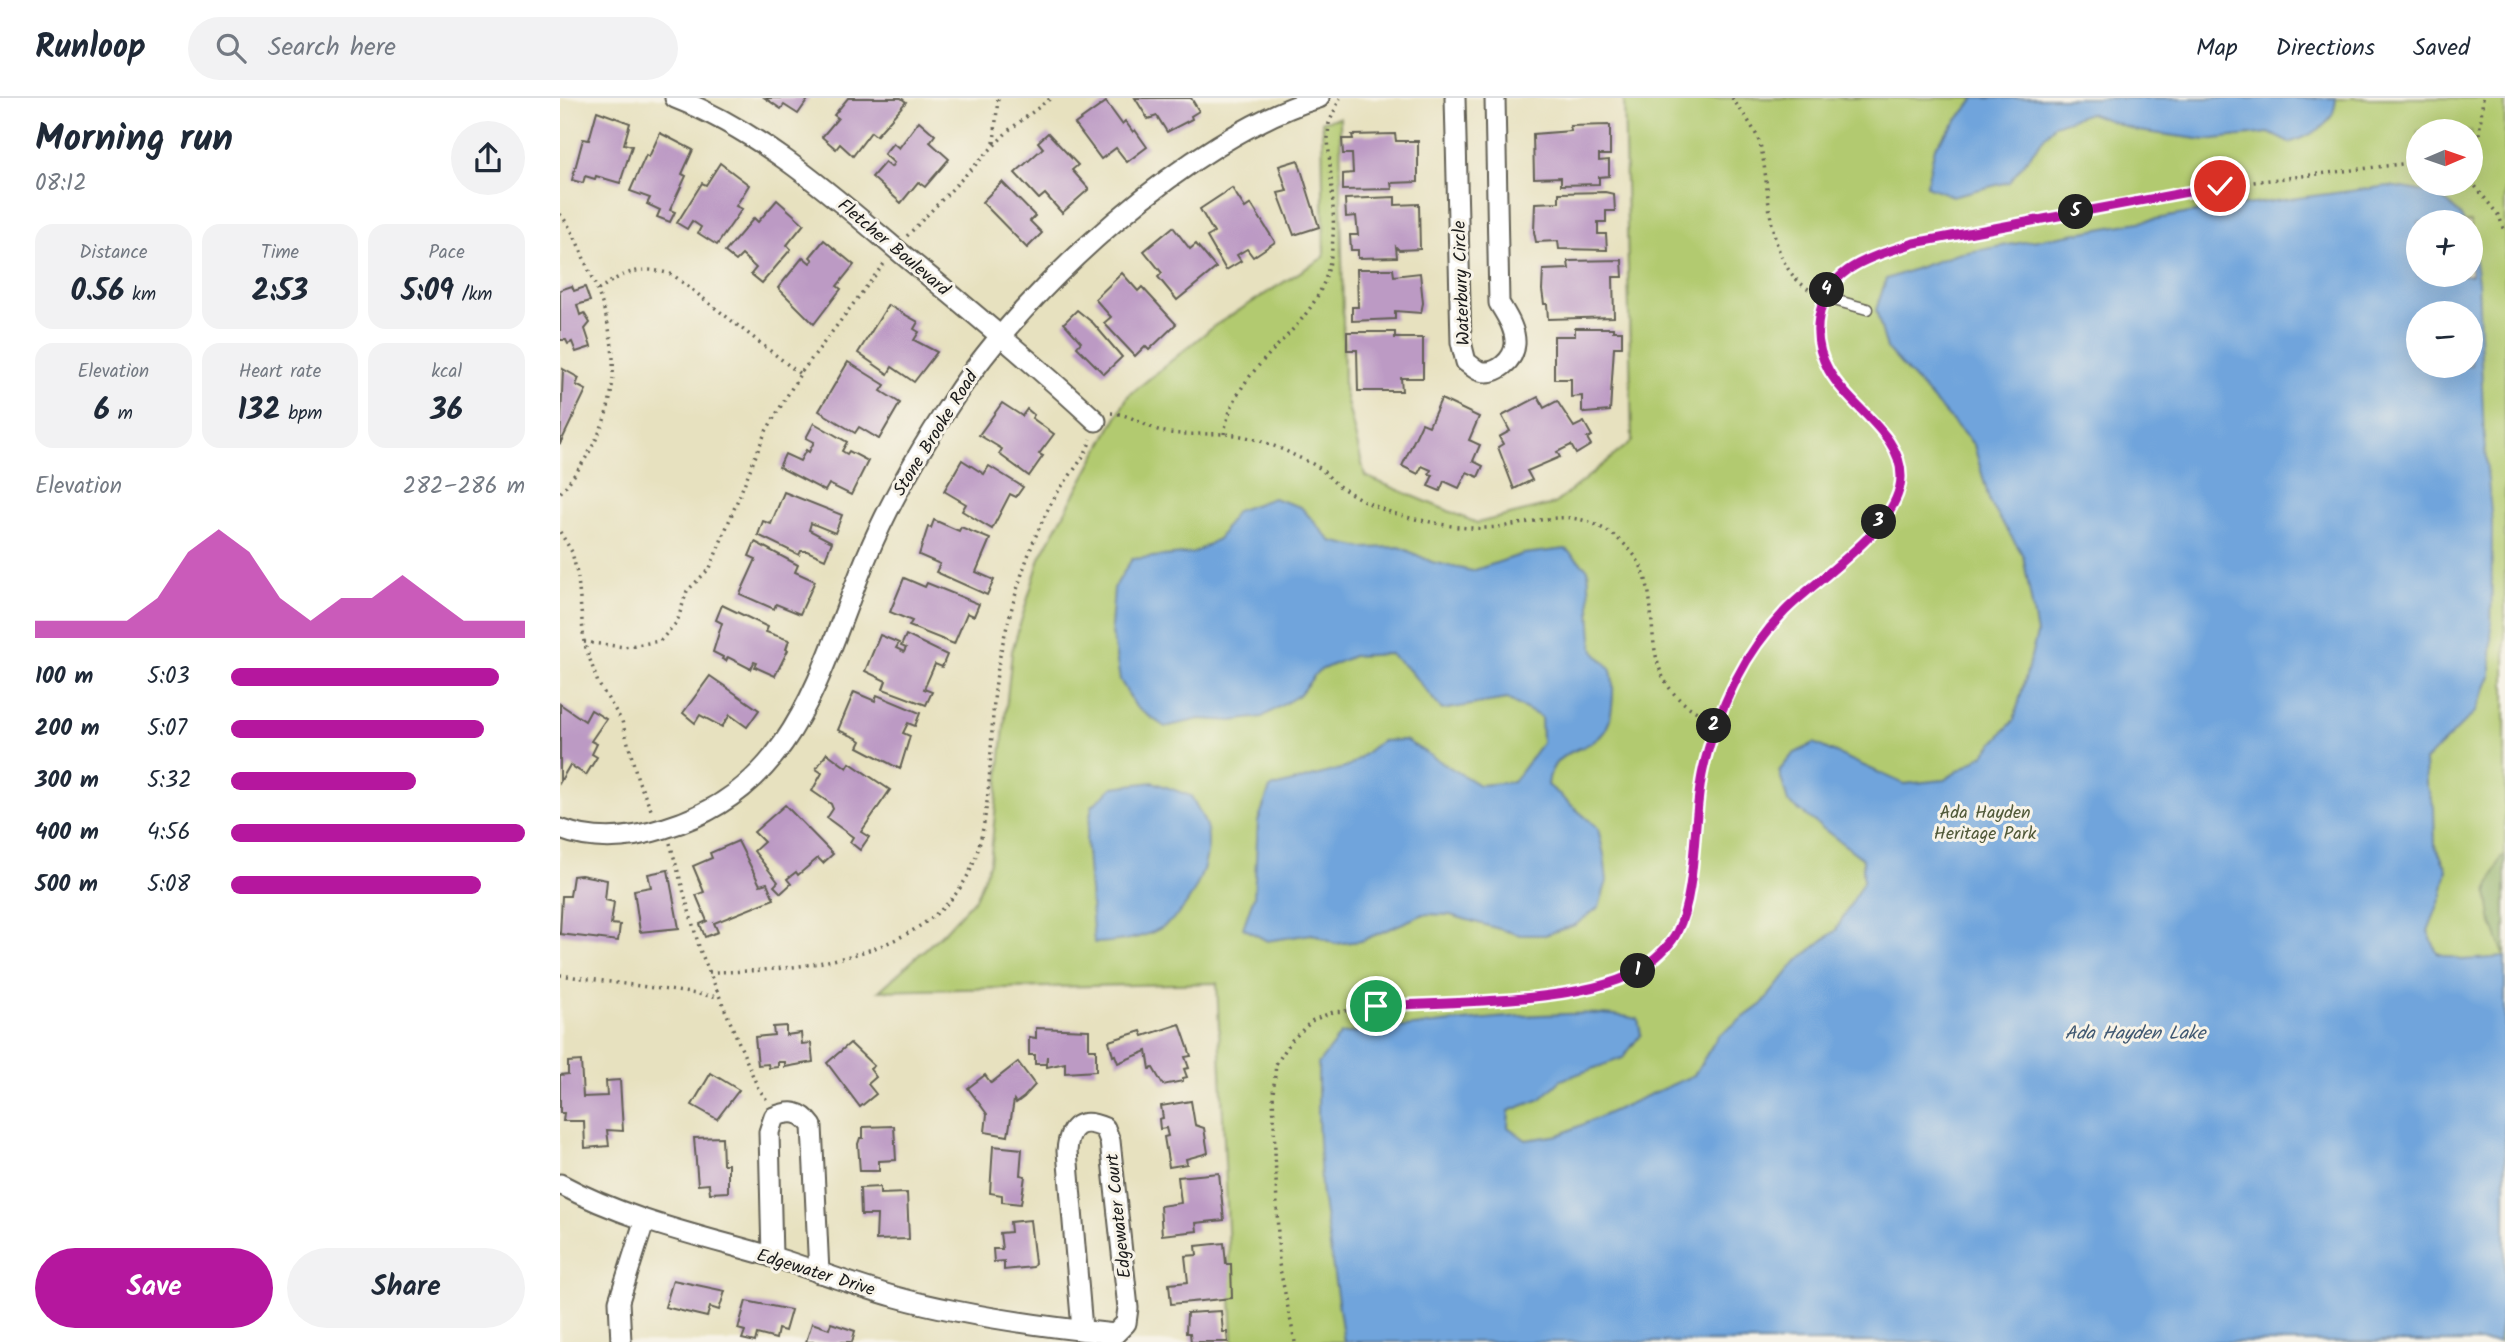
<!DOCTYPE html>
<html lang="en">
<head>
<meta charset="utf-8">
<style>
	:root { --surface:#fff; --page:#f2f2f3; --text:#1f2937; --muted:#747a83; --line:#e0e1e3; --accent:#b5179e }
	body { margin:0; font-family:Kalam,sans-serif; background:var(--page); color:var(--text); height:100vh; display:flex; flex-direction:column; font-size:26px; white-space:nowrap }
	* { box-sizing:border-box; margin:0 }
	p { font-size:23px; color:var(--muted) }
	.icon { flex:none; width:38px; height:38px; fill:none; stroke:currentColor; stroke-width:2; stroke-linecap:round; stroke-linejoin:round }
	.map { position:relative; flex:1; overflow:hidden }
	.sheet { display:flex; flex-direction:column; background:var(--surface); width:560px }
	.sheet>* { flex:none }
	.needle { width:46px; rotate:88deg }
	.buttons { position:absolute; left:1846px; top:21px; display:grid; gap:14px }
	.buttons a { display:grid; place-items:center; width:77px; height:77px; border-radius:50%; background:var(--surface); box-shadow:0 7px 28px #0002; font-size:35px }
	.pin { position:absolute; display:grid; place-items:center; width:60px; height:60px; color:#fff; margin:-30px; border:4px solid #fff; border-radius:50%; box-shadow:0 2px 7px #0007 }
	.km { position:absolute; width:35px; height:35px; margin:-18px; border-radius:50%; background:#222; color:#fff; font-size:19px; line-height:35px; text-align:center }
	.round { display:grid; place-items:center; flex:none; width:74px; height:74px; border-radius:37px; background:var(--page) }
	.summary { display:flex; align-items:center; justify-content:space-between; height:119px; padding:0 35px }
	h1 { font-size:38px; font-weight:600; line-height:52px }
	.metrics { display:grid; grid-template-columns:repeat(3,1fr); gap:10px; height:119px; padding:7px 35px }
	.metrics div { display:grid; align-content:center; border-radius:18px; background:var(--page); text-align:center }
	.metrics b { font-size:30px; font-weight:600 }
	.metrics small { font-size:19px; font-weight:400 }
	.metrics p { font-size:19px }
	.chart { height:196px; padding:14px 35px }
	.chart p { display:flex; justify-content:space-between }
	.chart svg { width:100%; height:126px; margin-top:7px; fill:var(--accent); opacity:.7 }
	.button { display:flex; gap:14px; margin-top:auto; padding:14px 35px }
	.button a { flex:1; height:80px; border-radius:42px; background:var(--accent); color:#fff; font-size:28px; font-weight:600; line-height:80px; text-align:center }
	.button a+a { background:var(--page); color:var(--text) }
	ul { padding:0 35px; list-style:none; font-size:23px }
	li { display:grid; grid-template-columns:112px 84px 1fr; align-items:center; height:52px }
	li i { height:18px; border-radius:9px; background:var(--accent) }
	header { display:flex; align-items:center; gap:42px; box-sizing:border-box; height:98px; padding:0 35px; background:var(--surface); border-bottom:2px solid var(--line) }
	header strong { font-size:33px }
	nav { display:flex; gap:38px; margin-inline-start:auto; font-size:24px }
	.search { width:490px; height:63px; background:var(--page); display:flex; align-items:center; gap:18px; box-sizing:border-box; padding:0 24px; border-radius:38px; color:var(--muted); font-size:26px }
	main { display:flex; flex:1; min-height:0 }
	.map>svg:first-child { display:block }
	.green { fill:#b2ca6f; stroke:#677346; stroke-width:2; fill-rule:evenodd }
	.forest { fill:#8dae62; stroke:#54653f; stroke-width:2 }
	.water { fill:#6fa4dc; stroke:#46607c; stroke-width:2; fill-rule:evenodd }
	.building { fill:#bc9ac4 }
	.lines { fill:none; stroke-linecap:round; stroke-linejoin:round }
	.service-casing { stroke:#636155; stroke-width:13 }
	.minor-casing { stroke:#636155; stroke-width:23 }
	.path { stroke:#636155; stroke-width:3.5; stroke-dasharray:2 5; stroke-linecap:butt }
	.service { stroke:#fff; stroke-width:10 }
	.minor { stroke:#fff; stroke-width:19 }
	.route-casing { stroke:#fff; stroke-width:14 }
	.route { stroke:#b5179e; stroke-width:9 }
	.labels { text-anchor:middle; stroke-width:6; stroke-linejoin:round; paint-order:stroke }
	.street-label { font-size:18px; fill:#1c1c1c; stroke:#f7f3e8 }
	.park-label { font-size:18px; fill:#505939; stroke:#f7f3e8 }
	.water-label { font-size:19px; font-style:italic; fill:#415972; stroke:#f7f3e8 }
</style>
</head>
<body>
<header>
<strong>Runloop</strong>
<div class="search"><svg class="icon" aria-label="search" viewBox="0 0 24 24"><circle cx="10" cy="10" r="6"/><path d="M15 15l6 6"/></svg>Search here</div>
<nav><a>Map</a><a>Directions</a><a>Saved</a></nav>
</header>
<main>
<section class="sheet">
<div class="summary"><div><h1>Morning run</h1><p>08:12</p></div><a class="round"><svg class="icon" aria-label="share" viewBox="0 0 24 24"><path d="M12 15V3M7 8l5-5 5 5M5 13v7h14v-7"/></svg></a></div>
<div class="metrics">
<div><p>Distance</p><b>0.56<small> km</small></b></div>
<div><p>Time</p><b>2:53</b></div>
<div><p>Pace</p><b>5:09<small> /km</small></b></div>
</div>
<div class="metrics">
<div><p>Elevation</p><b>6<small> m</small></b></div>
<div><p>Heart rate</p><b>132<small> bpm</small></b></div>
<div><p>kcal</p><b>36</b></div>
</div>
<div class="chart"><p><span>Elevation</span>282–286 m</p>
<svg viewBox="0 0 160 44" preserveAspectRatio="none"><path d="M0 44V38L10 38L20 38L30 38L40 30L50 14L60 6L70 14L80 30L90 38L100 30L110 30L120 22L130 30L140 38L150 38L160 38V44z"/></svg>
</div>
<ul>
<li><b>100 m</b>5:03<i style="width:91%"></i></li>
<li><b>200 m</b>5:07<i style="width:86%"></i></li>
<li><b>300 m</b>5:32<i style="width:63%"></i></li>
<li><b>400 m</b>4:56<i style="width:100%"></i></li>
<li><b>500 m</b>5:08<i style="width:85%"></i></li>
</ul>
<div class="button"><a>Save</a><a>Share</a></div>
</section>
<div class="map">
<svg width="1945" height="1244" viewBox="0 0 1945 1244">
	<rect width="100%" height="100%" fill="#f7f3e8"/>
	<filter id="ink" filterUnits="userSpaceOnUse"><feTurbulence type="fractalNoise" baseFrequency=".0143" numOctaves="2"/><feDisplacementMap in="SourceGraphic" scale="14" xChannelSelector="R" yChannelSelector="G"/><feConvolveMatrix kernelMatrix="1 2 1 2 8 2 1 2 1" color-interpolation-filters="sRGB"/></filter>
	<filter id="wash" filterUnits="userSpaceOnUse"><feTurbulence type="fractalNoise" baseFrequency=".00686" numOctaves="4" result="noise"/><feDisplacementMap in="SourceGraphic" scale="28" xChannelSelector="R" yChannelSelector="G"/><feGaussianBlur stdDeviation="1.57" result="paint"/><feColorMatrix in="noise" values="0 0 0 0 0 0 0 0 0 0 0 0 0 0 0 0 0 1.4 0 .05"/><feComposite in="paint" operator="in"/></filter>
	<g filter="url(#wash)">
		<rect width="100%" height="100%" fill="#e7e1bf"/>
		<path class="green" d="M1064,0H1945V1244H673L657,885L319,893L385,833L416,799L430,764L452,553L480,460L568,298L654,228L764,159L762,23L780,20L784,291L805,378L917,425L994,406L1072,343ZM1858,33H1911V86H1858ZM1858,124H1911V177H1858ZM1858,215H1911V268H1858Z"/>
		<polygon class="forest" points="1945,758 1945,859 1932,825 1927,794 1941,759"/>
		<g class="water">
			<path d="M1415,0H1776C1775,28 1752,37 1729,45L1709,35L1645,42L1578,33L1529,15L1494,27L1449,84L1392,98L1366,88L1375,49Z"/>
			<path d="M1828,88C1856,91 1890,96 1904,124H1858V177H1911V138L1918,183L1924,340L1932,425L1931,578L1916,613L1865,663L1866,686L1874,709L1875,747L1887,771L1882,797L1868,833L1877,855L1901,862L1945,859V1197L1938,1244H784L761,1090L758,1021V966L781,936C842,929 903,922 964,918C1003,916 1040,912 1078,921L1081,936L1063,960L1001,982L981,1001L949,1013L948,1029L966,1042L999,1037L1134,977L1158,938L1202,906L1237,863L1276,832L1303,784V761L1228,704L1219,673L1233,656L1254,645L1344,686L1384,682L1423,657L1454,622L1477,536L1463,457L1430,405L1414,347L1327,251L1316,212L1326,181L1397,156L1647,112ZM1911,215V268H1858V215Z"/>
			<path d="M713,400L741,409L771,443L802,450L840,449L872,464L912,473L963,456L1006,451L1028,471C1030,487 1030,543 1034,552C1037,560 1048,564 1051,573C1055,586 1053,619 1046,631C1030,658 992,645 988,687L1038,730L1044,757L1047,783L1039,809L1015,827L985,837H960L890,817L864,816L801,843L775,846L752,836L707,843L683,830L694,798L698,723L710,690L788,669L821,643L845,642L919,687L953,684L982,645L981,619L947,601L882,612L850,573L830,556L793,558L758,573L739,597L702,619L672,623L640,621L605,629L576,609L560,582L551,529L554,490L572,461L634,455L659,440L676,413Z"/>
			<path d="M593,684L631,698C636,708 645,721 647,732C650,747 646,766 640,780C620,831 587,843 534,845L526,741L532,708L553,689Z"/>
		</g>
		<g id="blocks">
			<g class="building">
				<polygon points="205,0 249,0 238,16 224,7 221,11"/>
				<polygon points="288,0 341,0 346,4 316,38 311,34 293,58 280,46 276,51 262,39 278,20 274,17"/>
				<polygon points="575,0 631,0 639,13 631,18 632,21 607,34 597,18 588,21"/>
				<polygon points="546,4 562,26 565,23 573,34 575,32 587,49 567,64 556,50 541,61 515,26"/>
				<polygon points="37,13 70,25 64,46 72,48 60,85 36,78 35,81 25,78 23,85 12,82 23,41 29,42"/>
				<polygon points="359,23 375,37 370,44 389,61 365,89 358,84 341,105 312,79 325,64 331,69 334,65 324,56 333,45 339,50"/>
				<polygon points="1050,27 1050,57 1039,57 1039,63 1049,62 1049,78 1039,79 1039,86 1001,87 1001,79 974,80 973,36 1011,33 1010,28"/>
				<polygon points="100,35 133,52 122,76 126,78 110,112 115,114 110,124 97,119 100,112 87,106 90,100 70,93 86,57 89,59"/>
				<polygon points="488,35 518,67 512,72 529,91 502,115 485,96 479,101 455,75 483,50 478,44"/>
				<polygon points="835,36 836,43 858,43 858,84 831,85 832,91 783,92 783,76 793,75 792,56 783,56 782,41 793,41 792,37"/>
				<polygon points="738,62 759,129 734,137 718,95 727,93 719,68"/>
				<polygon points="160,65 189,87 176,108 182,111 157,147 138,135 141,129 132,123 127,131 117,125 142,85 146,87"/>
				<polygon points="442,84 475,118 470,123 482,135 467,150 422,104"/>
				<polygon points="672,90 685,110 691,106 715,144 693,159 687,151 677,157 681,163 666,172 647,139 654,135 640,111"/>
				<polygon points="1045,94 1054,96 1055,113 1046,113 1046,124 1038,124 1038,136 1046,136 1047,152 999,151 998,143 976,144 974,134 975,105 999,104 999,95"/>
				<polygon points="835,99 835,107 859,106 860,151 839,152 836,149 837,159 798,160 798,152 791,152 790,137 798,137 796,118 786,119 785,101"/>
				<polygon points="217,102 244,126 227,147 231,151 202,185 191,176 196,170 182,157 176,163 165,154 194,120 198,124"/>
				<polygon points="613,129 630,151 636,146 656,170 617,202 598,179 602,175 584,153"/>
				<polygon points="264,142 294,167 277,188 281,191 277,196 254,226 218,190 243,159 250,165 253,162 250,159"/>
				<polygon points="1062,162 1063,179 1053,179 1054,219 988,221 987,206 984,206 982,192 983,172 1009,171 1008,163"/>
				<polygon points="797,171 833,171 834,178 860,175 863,205 861,215 835,213 835,221 792,223 792,209 798,209"/>
				<polygon points="562,175 578,193 582,189 616,226 589,252 585,248 575,258 544,225 551,219 535,201"/>
				<polygon points="12,188 14,193 25,189 30,203 17,207 20,217 24,215 30,225 25,231 31,249 16,254 12,244 8,246 6,242 0,242 0,192"/>
				<polygon points="328,207 358,224 354,231 359,234 354,242 377,254 354,284 332,269 328,276 298,255"/>
				<polygon points="517,212 533,225 562,259 544,276 517,249 521,244 504,225"/>
				<polygon points="1015,230 1053,230 1053,233 1062,233 1062,249 1054,249 1050,313 1025,315 1022,313 1022,298 1011,299 1011,281 994,281 994,238 1015,238"/>
				<polygon points="787,234 835,234 835,240 863,240 863,280 841,280 842,293 798,293 797,252 787,252"/>
				<polygon points="288,264 325,287 321,293 340,305 319,341 299,329 295,335 259,313"/>
				<polygon points="3,271 19,280 16,287 26,292 0,346"/>
				<polygon points="978,299 984,310 997,303 1014,329 1024,324 1032,338 1027,340 1031,347 1016,356 1011,347 997,354 1000,359 967,373 972,382 954,391 938,349 943,346 939,339 950,333 942,318"/>
				<polygon points="881,301 919,319 909,342 920,347 913,363 923,368 918,379 907,374 899,390 884,383 880,393 868,388 873,377 869,376 871,372 862,368 858,376 842,368 862,325 869,328"/>
				<polygon points="442,305 462,318 467,311 474,317 472,320 494,336 479,356 483,358 469,378 439,356 442,351 419,337"/>
				<polygon points="254,325 287,344 282,353 287,356 289,353 308,363 291,397 269,386 265,393 219,369 225,356 240,363 246,352 249,354 254,344 246,340"/>
				<polygon points="402,362 424,376 429,368 463,389 456,399 450,396 432,431 402,413 406,406 384,393"/>
				<polygon points="224,394 282,417 275,435 251,425 249,432 272,444 265,461 247,453 241,453 239,457 198,437 203,423 211,426"/>
				<polygon points="374,422 399,433 401,429 430,441 416,474 434,482 427,497 376,474 380,466 359,457 368,429 371,430"/>
				<polygon points="195,444 238,467 235,474 255,483 240,516 216,506 214,511 180,496 196,461 189,458"/>
				<polygon points="344,480 365,489 367,485 419,506 414,518 407,515 394,546 349,528 352,523 330,514"/>
				<polygon points="162,507 208,529 206,534 229,542 226,551 228,552 215,578 195,569 197,565 194,564 191,571 168,559 166,563 162,561 163,559 153,554 162,525 156,522"/>
				<polygon points="320,537 339,545 336,550 344,554 346,550 341,548 346,537 387,557 382,569 375,566 364,591 372,594 366,607 323,591 326,583 305,573"/>
				<polygon points="150,578 199,612 187,629 170,617 162,629 140,617 135,625 123,615"/>
				<polygon points="294,594 315,603 317,597 360,615 355,628 348,625 343,635 350,638 340,671 298,649 301,643 297,640 278,632"/>
				<polygon points="0,606 25,623 31,612 46,621 31,643 37,646 32,656 37,659 26,677 10,667 0,684"/>
				<polygon points="267,655 287,670 290,665 330,692 301,734 309,739 300,752 290,744 293,739 267,720 273,711 271,706 252,693 262,675 256,671"/>
				<polygon points="225,707 273,756 263,765 258,760 238,777 236,774 227,781 231,786 221,795 214,788 218,784 194,753 204,744 194,734"/>
				<polygon points="178,743 200,787 207,785 214,801 154,825 158,834 145,839 140,826 147,823 136,797 144,794 133,768 152,760 150,755"/>
				<polygon points="108,772 119,830 80,834 74,792 91,789 88,776"/>
				<polygon points="21,777 47,782 45,802 54,804 51,826 60,827 58,843 0,836 2,798 10,798 13,778"/>
				<polygon points="620,926 631,958 625,959 629,970 624,971 627,979 623,980 623,983 603,987 593,970 590,971 587,953 558,965 555,957 553,958 549,943 581,933 583,938"/>
				<polygon points="226,928 226,937 241,935 242,946 251,945 253,964 225,969 225,964 218,964 218,969 209,970 208,966 198,967 195,939 214,937 213,929"/>
				<polygon points="476,930 529,932 529,951 536,951 536,973 505,975 505,965 487,969 487,958 486,966 475,966 475,957 469,957 469,939 476,940"/>
				<polygon points="290,945 314,968 310,971 316,979 308,986 316,996 300,1009 267,965"/>
				<polygon points="21,963 23,999 47,998 46,983 60,982 63,1033 47,1032 49,1048 25,1050 24,1023 3,1023 4,1015 0,1015 0,977 8,976 8,964"/>
				<polygon points="458,964 475,987 464,999 456,1005 454,1002 448,1038 425,1034 427,1016 408,990 425,977 431,985"/>
				<polygon points="151,975 179,992 157,1021 132,1007"/>
				<polygon points="631,1003 635,1027 644,1030 648,1055 626,1061 627,1066 609,1069 604,1039 608,1038 606,1030 600,1031 599,1021 603,1020 601,1008"/>
				<polygon points="334,1028 336,1062 319,1063 319,1073 300,1073 298,1046 300,1040 303,1040 303,1029"/>
				<polygon points="162,1039 163,1066 168,1066 168,1094 150,1095 149,1086 138,1087 134,1040"/>
				<polygon points="433,1048 462,1051 460,1077 465,1078 461,1106 442,1104 442,1097 430,1095"/>
				<polygon points="659,1075 664,1122 636,1125 637,1133 602,1137 600,1108 621,1105 618,1079"/>
				<polygon points="320,1089 320,1096 347,1095 349,1141 316,1142 317,1117 301,1117 300,1090"/>
				<polygon points="470,1122 475,1165 473,1169 444,1172 444,1163 434,1164 433,1151 442,1151 440,1135 451,1134 450,1124"/>
				<polygon points="664,1145 666,1166 671,1166 672,1200 611,1206 609,1186 628,1184 625,1158 637,1157 636,1148"/>
				<polygon points="113,1182 165,1193 159,1212 150,1209 147,1219 105,1209"/>
				<polygon points="186,1203 231,1212 225,1233 218,1231 216,1241 197,1236 195,1244 182,1241 185,1233 178,1231"/>
				<polygon points="661,1213 663,1234 667,1234 668,1244 631,1244 630,1235 626,1235 627,1215"/>
				<polygon points="252,1225 269,1231 271,1225 295,1233 292,1244 246,1244"/>
			</g>
		</g>
	</g>
	<g filter="url(#ink)">
		<use href="#blocks" fill-opacity="0" stroke="#636155" stroke-width="2"/>
		<g class="lines">
			<g class="service-casing">
				<polyline id="service" points="1263,199 1307,211"/>
			</g>
			<g class="minor-casing">
				<g id="minor">
					<path d="M115,0C202,34 272,97 342,156C408,210 474,265 536,323"/>
					<path d="M895,0L901,244L906,264C910,266 915,272 920,273C936,278 954,262 955,246C956,231 946,217 939,205L935,0"/>
					<path d="M0,731C34,744 71,741 105,730C238,691 260,570 307,458C330,403 361,350 394,300C465,191 632,37 759,0"/>
					<path d="M0,1086C67,1122 137,1137 210,1158C252,1171 293,1187 336,1199C401,1217 487,1229 555,1236L566,1225L568,1210L550,1043L545,1030C521,1019 509,1027 507,1053L522,1231"/>
					<path d="M212,1159L209,1034L214,1019C231,1012 241,1013 252,1028L259,1175"/>
					<polyline points="61,1244 59,1203 84,1124"/>
				</g>
			</g>
			<g class="path">
				<path d="M1172,0C1182,14 1195,30 1200,46C1212,92 1203,167 1252,193"/>
				<polyline points="434,45 438,0"/>
				<polyline points="1911,83 1939,118 1945,134"/>
				<polyline points="1914,85 1923,0"/>
				<path d="M0,116C15,134 20,152 29,173C68,258 61,323 0,395"/>
				<polyline points="347,138 449,32 491,0"/>
				<path d="M1270,188C1288,163 1326,155 1354,145L1660,88L1858,64"/>
				<path d="M38,192C64,174 82,166 113,177L240,276"/>
				<path d="M551,315C572,316 586,330 605,334C625,338 644,335 664,336C687,337 709,345 730,355C739,360 750,364 758,369C767,375 773,385 782,390C808,407 835,418 866,423C884,427 904,431 924,430C982,428 1012,400 1064,446C1120,496 1055,584 1156,623"/>
				<path d="M664,336C676,261 750,240 768,172C779,131 770,81 768,39L769,25L780,0"/>
				<polyline points="0,434 12,454 18,480 24,544 38,585 62,623 78,682 92,714"/>
				<polyline points="24,544 64,549 100,543 117,524 127,493 150,470 205,335 240,276 326,163"/>
				<polyline points="110,745 140,852 198,990 207,1002"/>
				<path d="M149,874C240,874 386,858 417,755C437,687 426,613 443,544C455,496 468,448 492,404C503,383 524,364 531,341"/>
				<polyline points="0,877 159,899"/>
				<path d="M735,1244L719,1166L713,996L716,966L732,942L753,922L773,914L1010,894C1066,885 1113,865 1127,804C1133,779 1131,751 1134,725C1139,677 1152,631 1173,588C1186,561 1204,536 1225,514C1259,478 1336,434 1341,381C1346,322 1245,301 1261,211"/>
			</g>
			<use href="#service" class="service"/>
			<use href="#minor" class="minor"/>
		</g>
	</g>
	<g class="lines" filter="url(#ink)">
		<g class="route-casing">
			<path id="route" d="M816,908C881,904 1037,906 1085,868C1097,859 1111,847 1117,834C1138,792 1132,720 1143,672C1150,639 1162,610 1177,580C1189,556 1207,532 1225,513C1257,480 1340,430 1341,379C1342,320 1246,296 1259,219C1268,168 1310,160 1354,145L1660,88"/>
		</g>
		<use href="#route" class="route"/>
	</g>
	<g class="labels">
		<g class="street-label">
			<text transform="translate(334 149) rotate(40)" y="6">Fletcher Boulevard</text>
			<text transform="translate(901 185) rotate(-92)" y="6">Waterbury Circle</text>
			<text transform="translate(375 335) rotate(-58)" y="6">Stone Brooke Road</text>
			<text transform="translate(558 1118) rotate(-96)" y="6">Edgewater Court</text>
			<text transform="translate(256 1174) rotate(17)" y="6">Edgewater Drive</text>
		</g>
		<g class="park-label">
			<text x="1425" y="720">Ada Hayden<tspan x="1425" dy="21">Heritage Park</tspan></text>
		</g>
		<g class="water-label">
			<text x="1575" y="941">Ada Hayden Lake</text>
		</g>
	</g>
</svg>
<div class="buttons">
<a><svg class="needle" viewBox="-14 -14 28 28"><path d="M0-13l5 13h-10z" fill="#e53935"/><path d="M0 13l5-13h-10z" fill="#747a83"/></svg></a>
<a>+</a>
<a>−</a>
</div>
<div class="pin" style="left:816px;top:908px;background:#1e9e55"><svg class="icon" aria-label="arrive" viewBox="0 0 24 24"><path d="M6 21V4h12l-3 4 3 4H6"/></svg></div>
<div class="pin" style="left:1660px;top:88px;background:#d93025"><svg class="icon" aria-label="check" viewBox="0 0 24 24"><path d="M5 12l5 5 9-10"/></svg></div>
<b class="km" style="left:1078px;top:873px">1</b>
<b class="km" style="left:1154px;top:628px">2</b>
<b class="km" style="left:1319px;top:424px">3</b>
<b class="km" style="left:1267px;top:192px">4</b>
<b class="km" style="left:1516px;top:114px">5</b>
</div>
</main>
</body>
</html>
